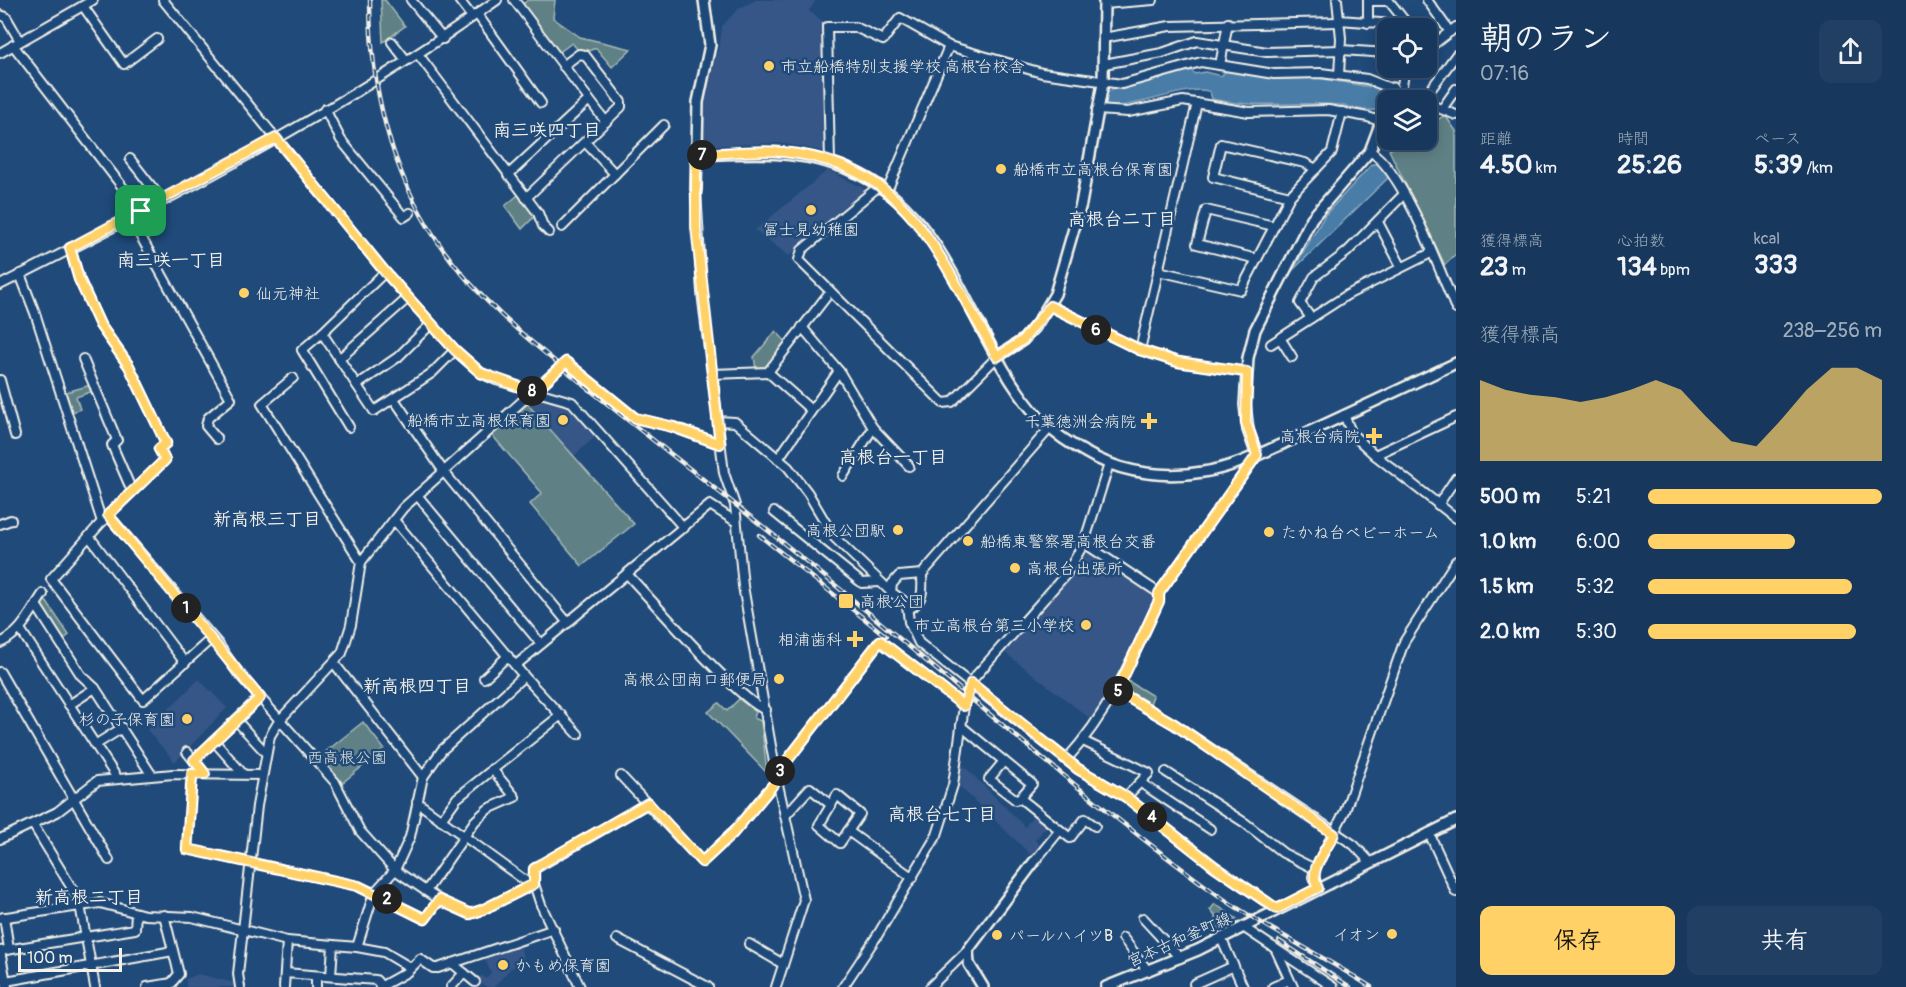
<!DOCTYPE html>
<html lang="ja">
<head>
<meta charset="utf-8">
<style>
	:root { --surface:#17385c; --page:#203f62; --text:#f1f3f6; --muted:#9eacbb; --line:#365272; --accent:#ffd166 }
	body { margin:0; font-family:Pangolin,"Klee One",sans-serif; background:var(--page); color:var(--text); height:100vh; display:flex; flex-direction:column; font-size:22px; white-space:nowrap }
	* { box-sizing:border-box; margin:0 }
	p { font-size:20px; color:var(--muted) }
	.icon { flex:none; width:33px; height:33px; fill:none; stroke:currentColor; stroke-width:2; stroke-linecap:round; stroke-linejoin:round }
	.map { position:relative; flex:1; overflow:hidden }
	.panel { display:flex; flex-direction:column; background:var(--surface); width:450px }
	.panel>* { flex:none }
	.tools { position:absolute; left:1377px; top:18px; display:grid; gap:12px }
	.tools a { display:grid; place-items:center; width:60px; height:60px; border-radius:12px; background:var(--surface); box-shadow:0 3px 15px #0003,0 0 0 2px var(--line); font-size:30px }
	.scale { position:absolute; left:18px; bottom:15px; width:104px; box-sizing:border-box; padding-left:6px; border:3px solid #f4f1e8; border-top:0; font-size:16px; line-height:21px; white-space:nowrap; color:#f4f1e8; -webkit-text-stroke:4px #1f4a7a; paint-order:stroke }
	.pin { position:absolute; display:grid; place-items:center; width:51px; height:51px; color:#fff; margin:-26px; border-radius:12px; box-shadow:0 3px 9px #0006 }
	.km { position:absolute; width:30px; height:30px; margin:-15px; border-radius:50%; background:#222; color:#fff; font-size:16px; line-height:30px; text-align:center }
	.round { display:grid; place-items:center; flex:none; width:63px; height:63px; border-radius:12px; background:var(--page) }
	.overview { display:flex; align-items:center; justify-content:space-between; height:102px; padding:0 24px }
	h1 { font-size:33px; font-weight:800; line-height:45px }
	.metrics { display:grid; grid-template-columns:repeat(3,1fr); gap:9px; height:102px; padding:6px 24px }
	.metrics div { display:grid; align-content:center }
	.metrics b { font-size:26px; font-weight:800 }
	.metrics small { font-size:16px; font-weight:400 }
	.metrics p { font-size:16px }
	.chart { height:168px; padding:12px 24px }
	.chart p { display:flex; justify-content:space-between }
	.chart svg { width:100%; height:108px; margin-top:6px; fill:var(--accent); opacity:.7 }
	.button { display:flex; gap:12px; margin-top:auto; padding:12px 24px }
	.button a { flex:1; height:69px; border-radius:12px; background:var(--accent); color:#111; font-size:24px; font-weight:800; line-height:69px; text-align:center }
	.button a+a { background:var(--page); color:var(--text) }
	ul { padding:0 24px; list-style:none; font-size:20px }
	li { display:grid; grid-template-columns:96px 72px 1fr; align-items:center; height:45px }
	li i { height:15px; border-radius:8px; background:var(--accent) }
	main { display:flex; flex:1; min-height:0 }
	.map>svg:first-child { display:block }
	.built { fill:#345786 }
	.green { fill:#5e8185; stroke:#a9b9b6; stroke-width:1.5 }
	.water { fill:#497ba6; stroke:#8daac0; stroke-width:1.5 }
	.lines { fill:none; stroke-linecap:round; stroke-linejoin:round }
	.minor-casing { stroke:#f4f1e8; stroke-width:12 }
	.tertiary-casing { stroke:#f4f1e8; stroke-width:14 }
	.minor { stroke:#1f4a7a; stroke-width:8 }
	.tertiary { stroke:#1f4a7a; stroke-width:9 }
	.rail-casing { stroke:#f4f1e8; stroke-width:4.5 }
	.rail { stroke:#1f4a7a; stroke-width:2; stroke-dasharray:7; stroke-linecap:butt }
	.route-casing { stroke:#fff; stroke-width:12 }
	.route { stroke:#ffd166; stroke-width:8 }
	.poi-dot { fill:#ffd166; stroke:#1f4a7a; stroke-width:2 }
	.labels { text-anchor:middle; stroke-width:5; stroke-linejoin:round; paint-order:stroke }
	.poi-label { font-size:16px; fill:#f4f1e8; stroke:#1f4a7a; text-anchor:start }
	.park-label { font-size:16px; fill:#dee0d9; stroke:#1f4a7a }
	.street-label { font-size:16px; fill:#f4f1e8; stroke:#1f4a7a }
	.neighbourhood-label { font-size:18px; font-weight:bold; fill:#f4f1e8; stroke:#1f4a7a }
</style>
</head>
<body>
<main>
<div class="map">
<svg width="1456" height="987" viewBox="0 0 1456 987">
	<rect width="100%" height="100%" fill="#1f4a7a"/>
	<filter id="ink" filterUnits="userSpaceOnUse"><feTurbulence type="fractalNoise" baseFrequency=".0167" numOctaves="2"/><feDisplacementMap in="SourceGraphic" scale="12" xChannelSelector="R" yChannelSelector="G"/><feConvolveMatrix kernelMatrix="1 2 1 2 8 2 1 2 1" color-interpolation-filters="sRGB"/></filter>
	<g filter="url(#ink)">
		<g class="built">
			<polygon points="756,0 816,0 809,11 825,23 828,152 780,143 703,146 706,88 720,43 722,26 738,9"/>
			<polygon points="828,170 867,190 789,256 755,230"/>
			<polygon points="536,396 570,404 597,435 574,456 524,400"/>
			<polygon points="1089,550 1157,597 1128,660 1092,720 1004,652 1072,574"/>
			<polygon points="199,679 227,708 175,762 147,730"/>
			<polygon points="960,762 1025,827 1034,814 1047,826 1035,840 1042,847 1033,857 957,784"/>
			<polygon points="519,943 525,962 511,968 494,987 487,987 477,981 482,975 486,979 491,973 483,955"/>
			<polygon points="198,974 235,983 236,987 186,987 186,979"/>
		</g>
		<g class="green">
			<polygon points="381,0 385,0 405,26 383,42"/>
			<polygon points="528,0 555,0 553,18 580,37 631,49 612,67 596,48 586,52 579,51 572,43 558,53 523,4"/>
			<polygon points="1445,115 1456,131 1456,254 1445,265 1389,150 1406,140 1426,140 1427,127"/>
			<polygon points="518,195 535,216 522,229 505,206"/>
			<polygon points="776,331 786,342 766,368 756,369 754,357"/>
			<polygon points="91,385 93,391 76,397 80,409 70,413 63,393"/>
			<polygon points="524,400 634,524 582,566 530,504 542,493 491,434"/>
			<polygon points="44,598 69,635 63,640 60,639 41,605"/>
			<polygon points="1128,681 1153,696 1150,704 1126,690"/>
			<polygon points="739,699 756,712 754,718 761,721 767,773 708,712 719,703 727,711"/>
			<polygon points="363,722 384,749 342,783 319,757"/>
			<polygon points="1215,904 1237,919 1219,929 1215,926 1215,916 1210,910"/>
		</g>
		<g class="water">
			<path d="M1191,70L1195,74L1205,72L1221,76L1226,71L1277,79L1318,78L1377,88L1381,94L1376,110C1364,112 1352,107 1339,105C1297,101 1254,109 1212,99L1210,92C1193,83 1136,108 1108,107L1105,103L1106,94L1111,90Z"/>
			<polygon points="1372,164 1379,164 1389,177 1292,271 1325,215"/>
		</g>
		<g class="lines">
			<g class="minor-casing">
				<g id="minor">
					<polyline points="163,0 385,272 455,350 481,373 496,380 572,402 684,528"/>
					<polyline points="411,0 443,39"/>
					<polyline points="459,0 472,17"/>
					<polyline points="514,0 606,122"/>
					<polyline points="1337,0 1341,38 1339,75"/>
					<polyline points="1368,0 1368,23"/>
					<polyline points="1427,0 1450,32"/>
					<polyline points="1368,1 1389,1 1408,25"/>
					<polyline points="1104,4 1153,0"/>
					<polyline points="83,6 124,64 157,39"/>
					<polyline points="477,14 541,103"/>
					<polyline points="0,15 6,17 20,41"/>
					<polyline points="1339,20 1408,25 1414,28"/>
					<polyline points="1103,38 1170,26 1339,22"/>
					<polyline points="392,42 406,60"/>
					<polyline points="13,45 141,211"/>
					<polyline points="1426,50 1456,27"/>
					<polyline points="0,53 93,0"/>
					<polyline points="418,54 538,213 543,226 549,232"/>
					<polyline points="1104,64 1162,53 1197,41 1267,52 1341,50 1388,53"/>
					<polyline points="1220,65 1228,23"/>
					<polyline points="1401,91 1405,68"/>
					<polyline points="1423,100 1456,55"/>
					<polyline points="1426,103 1456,115"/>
					<polyline points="325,109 341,140 404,217 410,213"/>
					<polyline points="1442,109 1456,89"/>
					<polyline points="1097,110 1128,112 1183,101 1249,112 1328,110 1368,117 1388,124"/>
					<polyline points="585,142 615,174"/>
					<path d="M1370,151C1404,172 1439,269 1456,309"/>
					<polyline points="130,159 162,200"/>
					<polyline points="830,162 827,27 855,27 883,40 900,18 949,46 1042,73 1122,84 1201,62 1274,74 1321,73 1367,79 1420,100"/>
					<polyline points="508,175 589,100"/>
					<polyline points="879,186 802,250 799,260 943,403 952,402 997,357"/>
					<polyline points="696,190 702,292 724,473 735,505 743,586 777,780 804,900 776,987"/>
					<polyline points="887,191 949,46"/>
					<polyline points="1290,196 1213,177 1221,144 1305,163 1316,169"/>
					<polyline points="526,198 621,107 621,102 585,55 579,54 563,66"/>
					<polyline points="130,217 231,399 208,418 206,426 217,439"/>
					<polyline points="1378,222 1401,266"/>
					<polyline points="562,227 664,125"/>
					<polyline points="70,248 79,279 100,325 129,366 166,443 159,449 165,460 108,515 51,579 143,700 212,638"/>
					<polyline points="1257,259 1197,244 1206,210 1274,226"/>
					<polyline points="1158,271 1241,290 1290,196 1332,152 1342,112"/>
					<polyline points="20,274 35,313 102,522"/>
					<path d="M0,285C170,199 342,110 497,0"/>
					<polyline points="1050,306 1140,350 1178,362 1247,372"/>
					<polyline points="1311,318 1300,303 1314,277 1347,252 1404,194"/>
					<polyline points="802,327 839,371 873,428 909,466"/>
					<polyline points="322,333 374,411 432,373 455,350"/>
					<polyline points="1280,338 1292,357"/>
					<polyline points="1271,344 1347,295 1431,253"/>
					<polyline points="1140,350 1197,103"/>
					<polyline points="83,359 117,440 112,445 132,491"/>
					<polyline points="339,359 408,298"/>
					<polyline points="768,372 811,410"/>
					<polyline points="712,374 768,372 826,297"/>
					<polyline points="293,378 262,404 361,562"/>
					<polyline points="0,380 15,435"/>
					<polyline points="357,385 398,357 431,324"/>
					<polyline points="394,399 444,472 568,623"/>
					<polyline points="1344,415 1352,434 1375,455 1456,518"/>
					<polyline points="718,421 735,422 788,467 808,493 834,537 891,592"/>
					<polyline points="349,427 302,350 322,333 385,272"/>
					<polyline points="1375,455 1456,417"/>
					<polyline points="778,459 839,371"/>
					<polyline points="843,476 873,428"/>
					<polyline points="417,495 541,644"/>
					<polyline points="1438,505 1456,478"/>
					<polyline points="774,512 862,583 880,582"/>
					<polyline points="108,515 218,644 238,673 335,782 360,831 395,870 439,900 470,914 482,910 534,884"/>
					<polyline points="394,520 524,676 578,734"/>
					<polyline points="0,524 11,520"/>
					<polyline points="89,536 185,663"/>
					<polyline points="1084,543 1159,593"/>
					<path d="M627,574C651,599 740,702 766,710"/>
					<path d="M922,574L899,576L892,584L891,592L912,607C925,599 922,587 922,574L1049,429"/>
					<polyline points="36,605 81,675 95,688 151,774"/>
					<polyline points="907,605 909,622 919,643 1078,769 1126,797 1214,866 1277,909"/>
					<polyline points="20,629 117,778"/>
					<path d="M0,643C22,633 30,613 43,594"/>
					<polyline points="334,663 423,777"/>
					<polyline points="516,665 710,505 735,521"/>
					<polyline points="0,672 109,860"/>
					<polyline points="484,678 508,656"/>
					<polyline points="1117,691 1174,724 1354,845 1370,862"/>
					<polyline points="69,705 95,688"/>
					<polyline points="236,720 266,753"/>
					<polyline points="961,726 1032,784 1020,798 1070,838 1085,819 1095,826"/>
					<polyline points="214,741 243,774"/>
					<polyline points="1083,741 1149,773 1126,797"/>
					<polyline points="95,745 122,728"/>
					<polyline points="187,752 205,774"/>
					<polyline points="194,760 260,697"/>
					<path d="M1066,760C1109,713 1133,658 1159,601V593L1257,455"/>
					<polyline points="1004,761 989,779 1016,800 1020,798"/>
					<polyline points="1166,772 1245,823 1283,853 1315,869"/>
					<polyline points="192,774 187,849 358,886 425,919 439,900"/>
					<polyline points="776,775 880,641 964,706"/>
					<polyline points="621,776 702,862 733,833 777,780"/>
					<polyline points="1141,783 1210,829"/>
					<polygon points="837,795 860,814 840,843 819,825"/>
					<polyline points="417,802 531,885"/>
					<polyline points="785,816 810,788 831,805"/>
					<polyline points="441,820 457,798 561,715"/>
					<polyline points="34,826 82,905"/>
					<polyline points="848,831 913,878"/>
					<polyline points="1429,833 1456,892"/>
					<polyline points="0,839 57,812 97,781 173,774 262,775"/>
					<polyline points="1034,862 1060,830"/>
					<polyline points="1318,888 1313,877 1315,869 1345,811 1404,642 1456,561"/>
					<polyline points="426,891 475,821 488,809 515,797 492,769"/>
					<polyline points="80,905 95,987"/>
					<polyline points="164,915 179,974 168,987"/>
					<polyline points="4,917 9,949"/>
					<polyline points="0,918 100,903 145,915 192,917 287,941"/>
					<polyline points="1143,918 1180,958"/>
					<polyline points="1243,927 1333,987"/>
					<polyline points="1123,938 1148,971"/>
					<polyline points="1221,938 1243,987"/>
					<polyline points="617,939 708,987"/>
					<polyline points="749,944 783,964"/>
					<polyline points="357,947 374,893 395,870 410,837 423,777 442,750 524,676"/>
					<polyline points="1276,950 1293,987"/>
					<polyline points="0,951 135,929 136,913"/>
					<polyline points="0,951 7,987"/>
					<polyline points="285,973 376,980 381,986"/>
					<polyline points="464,973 475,982"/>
					<polyline points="331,976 333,945"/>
					<polyline points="6,981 173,951"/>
					<polyline points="1194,984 1234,966"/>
					<polyline points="147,987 172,983"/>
					<polyline points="240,987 238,974 257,806 270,736 279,721 342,653 351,625 361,562 403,508 566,362 635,418 673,427 720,444"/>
					<polyline points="284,987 287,941 357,947 384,952 411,968"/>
					<polyline points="316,987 316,976"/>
					<polyline points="380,987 407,972 420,959 433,968 438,968 554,929"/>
					<polyline points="451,987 464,973 452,963"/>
					<polyline points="580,987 541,905 534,884 534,869 648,803"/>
					<polyline points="843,987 877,936 937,835 953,785 964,706 973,679 1067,573 1084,543 1109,464"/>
					<polyline points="930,987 968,950"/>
					<polyline points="1273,987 1289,980"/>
				</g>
			</g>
			<g class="tertiary-casing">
				<g id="tertiary">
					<polyline points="1388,100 1393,88"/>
					<path d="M696,155C755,153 806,147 861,175C955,223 972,347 1041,420C1056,436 1075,447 1094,457C1128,474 1167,478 1203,472C1235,467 1262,453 1291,440C1346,415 1401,389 1456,363"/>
					<polyline points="696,190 698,102 710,45 704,0"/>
					<polyline points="997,357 1023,340 1037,324 1055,294 1081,204 1103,83 1104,0"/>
					<polyline points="1257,455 1248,430 1245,405 1248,358 1255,330 1312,218 1370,151 1388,103"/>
					<polyline points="983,987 969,964 968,950 1034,862"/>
					<polyline points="1106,987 1198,950 1456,820"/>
				</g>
			</g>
			<use href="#minor" class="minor"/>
			<use href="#tertiary" class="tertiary"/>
			<g class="rail-casing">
				<g id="rail">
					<path d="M370,0C370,86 390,171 438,242C477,300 530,341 584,385C642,432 702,478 761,525C914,646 1057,778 1215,893C1264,928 1320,954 1371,987"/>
					<polyline points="759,535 886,636"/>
					<polyline points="1279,941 1350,987"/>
				</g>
			</g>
			<use href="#rail" class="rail"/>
		</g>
	</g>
	<g class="lines" filter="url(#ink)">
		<g class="route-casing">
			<path id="route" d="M276,138L385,272L455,350L481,373L534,392L566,362L635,418L673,427L720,444L696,227V155C725,154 755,149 783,152C877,162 914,209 957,285C970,309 984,333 997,357L1023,340L1050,306L1140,350L1178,362L1247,372L1246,422L1257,455L1159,593V601L1117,691L1174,724L1334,834C1326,851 1307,870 1318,888L1277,909L1214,866L1126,797L1078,769L971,683L964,706L880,641L776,775L777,780L733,833L702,862L648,803L541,864L534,869V884L482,910L470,914L439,900L425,919L358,886L187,849L192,774H205L194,760L260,698L108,515L165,460L159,449L166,443L129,366L100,325L79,279L70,248Z"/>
		</g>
		<use href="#route" class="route"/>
	</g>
	<g class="poi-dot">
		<circle cx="769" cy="66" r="6"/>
		<circle cx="1001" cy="169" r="6"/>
		<circle cx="811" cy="210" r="6"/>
		<circle cx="244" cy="293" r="6"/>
		<circle cx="563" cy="420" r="6"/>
		<path d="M1146 412h6v6h6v6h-6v6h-6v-6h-6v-6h6z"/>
		<path d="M1371 427h6v6h6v6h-6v6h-6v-6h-6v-6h6z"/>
		<circle cx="898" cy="530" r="6"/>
		<circle cx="1269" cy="532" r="6"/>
		<circle cx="968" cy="541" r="6"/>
		<circle cx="1015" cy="568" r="6"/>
		<rect x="838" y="593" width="16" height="16" rx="3"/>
		<circle cx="1086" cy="625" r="6"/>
		<path d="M852 630h6v6h6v6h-6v6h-6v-6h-6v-6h6z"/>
		<circle cx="779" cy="679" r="6"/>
		<circle cx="187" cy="719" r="6"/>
		<circle cx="1392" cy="934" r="6"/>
		<circle cx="997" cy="935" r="6"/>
		<circle cx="503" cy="965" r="6"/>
	</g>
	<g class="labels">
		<g class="poi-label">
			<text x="781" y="72">市立船橋特別支援学校 高根台校舎</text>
			<text x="1013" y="175">船橋市立高根台保育園</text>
			<text x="811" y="235" text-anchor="middle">冨士見幼稚園</text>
			<text x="256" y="299">仙元神社</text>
			<text x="551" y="426" text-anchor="end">船橋市立高根保育園</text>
			<text x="1136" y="427" text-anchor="end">千葉徳洲会病院</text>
			<text x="1360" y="442" text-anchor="end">高根台病院</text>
			<text x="886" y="536" text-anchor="end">高根公団駅</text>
			<text x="1281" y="538">たかね台ベビーホーム</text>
			<text x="980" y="547">船橋東警察署高根台交番</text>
			<text x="1027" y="574">高根台出張所</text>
			<text x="860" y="607">高根公団</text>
			<text x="1074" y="631" text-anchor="end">市立高根台第三小学校</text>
			<text x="842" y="645" text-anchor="end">相浦歯科</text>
			<text x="767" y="685" text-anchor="end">高根公団南口郵便局</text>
			<text x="175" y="725" text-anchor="end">杉の子保育園</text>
			<text x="1380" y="940" text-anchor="end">イオン</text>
			<text x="1009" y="941">パールハイツB</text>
			<text x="515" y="971">かもめ保育園</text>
		</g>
		<g class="park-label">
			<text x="347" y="763">西高根公園</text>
		</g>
		<g class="street-label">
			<text transform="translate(1179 939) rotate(-24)" y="6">宮本古和釜町線</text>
		</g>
		<g class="neighbourhood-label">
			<text x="547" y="136">南三咲四丁目</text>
			<text x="1122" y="225">高根台二丁目</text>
			<text x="171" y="266">南三咲一丁目</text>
			<text x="893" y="463">高根台一丁目</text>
			<text x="267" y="525">新高根三丁目</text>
			<text x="417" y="692">新高根四丁目</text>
			<text x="942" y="820">高根台七丁目</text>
			<text x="89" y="903">新高根二丁目</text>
		</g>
	</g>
</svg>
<div class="tools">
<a><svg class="icon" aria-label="locate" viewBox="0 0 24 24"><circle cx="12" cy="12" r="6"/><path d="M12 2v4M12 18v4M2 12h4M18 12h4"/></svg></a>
<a><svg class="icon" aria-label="layers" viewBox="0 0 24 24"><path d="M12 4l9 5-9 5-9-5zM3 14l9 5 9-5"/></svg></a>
</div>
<div class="scale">100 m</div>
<div class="pin" style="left:141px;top:211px;background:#1e9e55"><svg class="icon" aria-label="arrive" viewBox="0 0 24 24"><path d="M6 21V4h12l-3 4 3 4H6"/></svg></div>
<b class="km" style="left:186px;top:608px">1</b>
<b class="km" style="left:387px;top:899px">2</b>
<b class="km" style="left:780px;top:771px">3</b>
<b class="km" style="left:1152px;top:817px">4</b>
<b class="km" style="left:1118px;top:691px">5</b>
<b class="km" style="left:1096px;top:330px">6</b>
<b class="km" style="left:702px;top:155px">7</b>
<b class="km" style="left:532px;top:391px">8</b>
</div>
<section class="panel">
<div class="overview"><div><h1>朝のラン</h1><p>07:16</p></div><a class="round"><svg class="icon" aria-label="share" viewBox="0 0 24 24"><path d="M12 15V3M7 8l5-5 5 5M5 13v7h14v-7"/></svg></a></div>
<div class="metrics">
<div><p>距離</p><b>4.50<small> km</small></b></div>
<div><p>時間</p><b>25:26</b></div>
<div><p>ペース</p><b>5:39<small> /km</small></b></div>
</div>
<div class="metrics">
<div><p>獲得標高</p><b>23<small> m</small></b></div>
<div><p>心拍数</p><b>134<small> bpm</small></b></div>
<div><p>kcal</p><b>333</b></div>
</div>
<div class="chart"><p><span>獲得標高</span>238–256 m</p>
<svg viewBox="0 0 160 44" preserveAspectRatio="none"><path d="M0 44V11L10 15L20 17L30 18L40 20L50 18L60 15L70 11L80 15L90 26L100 36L110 38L120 27L130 15L140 6L150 6L160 11V44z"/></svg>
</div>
<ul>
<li><b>500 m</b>5:21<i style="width:100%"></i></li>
<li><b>1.0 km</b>6:00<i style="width:63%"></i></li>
<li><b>1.5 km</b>5:32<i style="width:87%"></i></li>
<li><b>2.0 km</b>5:30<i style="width:89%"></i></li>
</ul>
<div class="button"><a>保存</a><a>共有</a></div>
</section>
</main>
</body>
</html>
